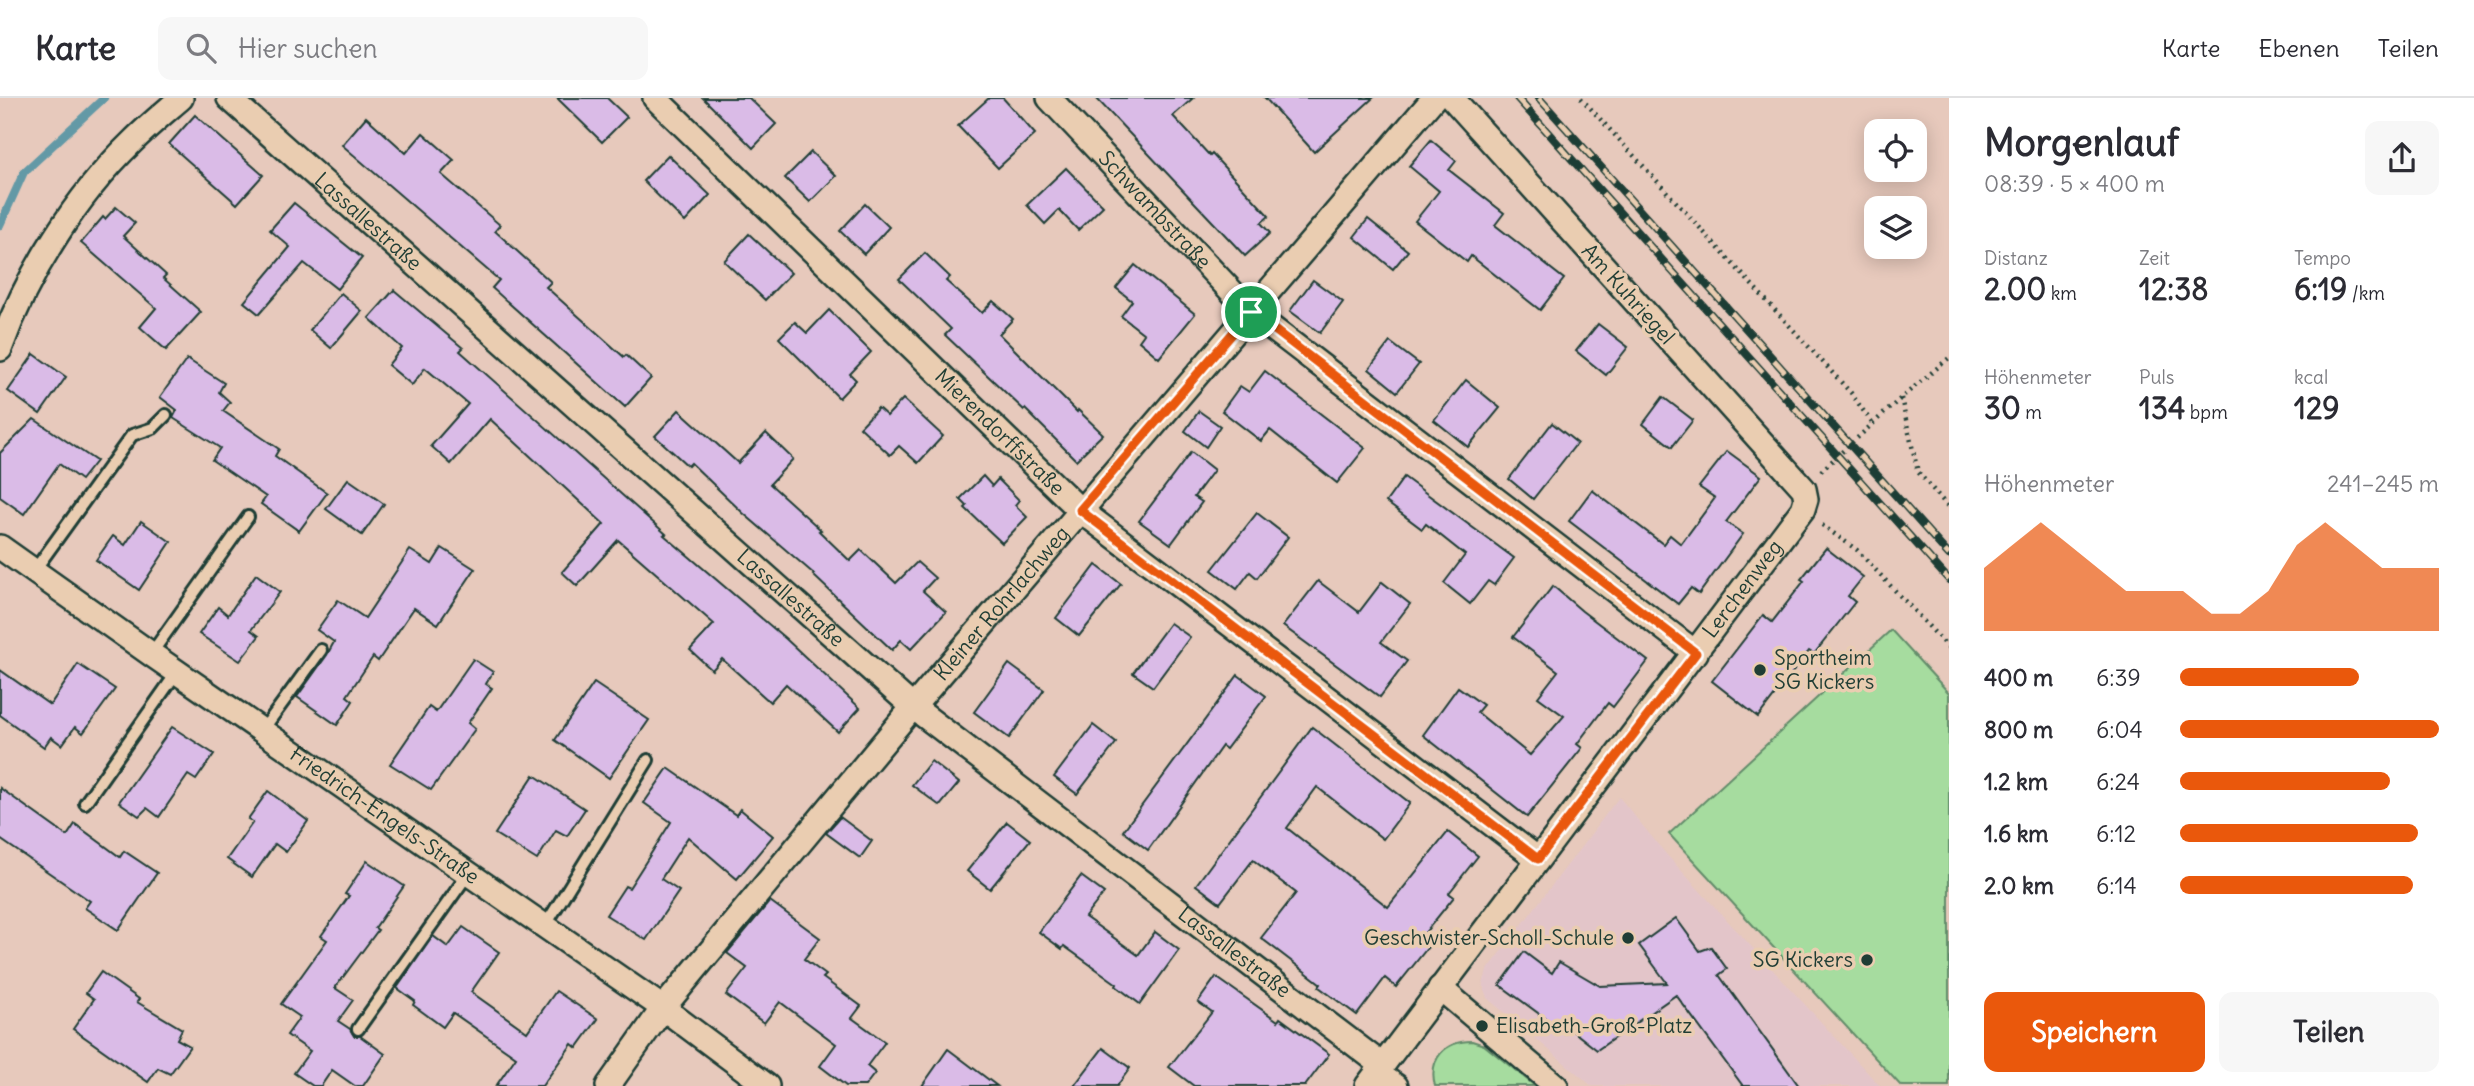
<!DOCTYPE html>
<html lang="de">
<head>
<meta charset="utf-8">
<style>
	:root { --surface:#fff; --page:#f7f7f7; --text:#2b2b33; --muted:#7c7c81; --line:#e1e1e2; --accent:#ea580c }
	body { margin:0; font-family:Delius,sans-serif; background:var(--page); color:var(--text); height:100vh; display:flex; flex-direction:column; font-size:26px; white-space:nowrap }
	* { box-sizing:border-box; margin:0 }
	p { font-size:23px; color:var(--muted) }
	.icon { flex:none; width:38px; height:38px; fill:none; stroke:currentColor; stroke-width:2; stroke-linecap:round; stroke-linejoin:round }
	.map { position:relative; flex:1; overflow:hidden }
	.panel { display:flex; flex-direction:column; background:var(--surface); width:525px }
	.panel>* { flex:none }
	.controls { position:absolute; left:1864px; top:21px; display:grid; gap:14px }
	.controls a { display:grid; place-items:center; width:63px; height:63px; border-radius:14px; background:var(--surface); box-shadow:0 4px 18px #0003; font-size:35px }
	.pin { position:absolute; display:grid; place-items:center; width:60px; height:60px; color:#fff; margin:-30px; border:4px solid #fff; border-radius:50%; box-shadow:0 2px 7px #0007 }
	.round { display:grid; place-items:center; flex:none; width:74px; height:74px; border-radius:14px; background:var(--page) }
	.head { display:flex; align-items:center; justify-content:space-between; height:119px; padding:0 35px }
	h1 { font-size:38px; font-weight:700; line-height:52px }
	.stats { display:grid; grid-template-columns:repeat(3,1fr); gap:10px; height:119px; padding:7px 35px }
	.stats div { display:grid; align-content:center }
	.stats b { font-size:30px; font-weight:700 }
	.stats small { font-size:19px; font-weight:400 }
	.stats p { font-size:19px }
	.chart { height:196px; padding:14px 35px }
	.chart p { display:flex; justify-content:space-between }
	.chart svg { width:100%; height:126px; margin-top:7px; fill:var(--accent); opacity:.7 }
	.action { display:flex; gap:14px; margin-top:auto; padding:14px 35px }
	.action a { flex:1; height:80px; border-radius:14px; background:var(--accent); color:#fff; font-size:28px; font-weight:700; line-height:80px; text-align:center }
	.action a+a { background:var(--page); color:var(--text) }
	ul { padding:0 35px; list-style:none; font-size:23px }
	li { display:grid; grid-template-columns:112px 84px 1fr; align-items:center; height:52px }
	li i { height:18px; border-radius:9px; background:var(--accent) }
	header { display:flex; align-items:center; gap:42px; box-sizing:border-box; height:98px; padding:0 35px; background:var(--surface); border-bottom:2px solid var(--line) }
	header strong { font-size:33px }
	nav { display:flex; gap:38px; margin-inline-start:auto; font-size:24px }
	.search { width:490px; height:63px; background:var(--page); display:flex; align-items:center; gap:18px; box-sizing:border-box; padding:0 24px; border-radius:14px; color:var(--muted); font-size:26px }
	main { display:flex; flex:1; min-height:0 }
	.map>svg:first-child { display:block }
	.built { fill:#e3c5c9 }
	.green { fill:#a6dc9f; stroke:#628c6a; stroke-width:2 }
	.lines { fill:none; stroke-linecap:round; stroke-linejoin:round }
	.stream { stroke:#6399a6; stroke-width:8 }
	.building { fill:#dabbe7; stroke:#1f3d34; stroke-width:2 }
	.lane-casing { stroke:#1f3d34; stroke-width:16 }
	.street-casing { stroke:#1f3d34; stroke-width:28 }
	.path { stroke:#1f3d34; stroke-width:4.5; stroke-dasharray:2 5; stroke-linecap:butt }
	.lane { stroke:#eacdb1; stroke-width:10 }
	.street { stroke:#eacdb1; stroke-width:23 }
	.rail-casing { stroke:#1f3d34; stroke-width:8 }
	.rail { stroke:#eacdb1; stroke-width:5; stroke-dasharray:16; stroke-linecap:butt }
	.route-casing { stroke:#fff; stroke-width:14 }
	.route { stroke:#ea580c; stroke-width:9 }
	.poi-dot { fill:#1f3d34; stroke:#eacdb1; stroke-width:2.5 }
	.labels { text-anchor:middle; stroke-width:7; stroke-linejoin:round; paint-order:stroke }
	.street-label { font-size:21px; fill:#1f3d34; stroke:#eacdb1 }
	.poi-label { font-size:21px; fill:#1f3d34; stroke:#eacdb1; text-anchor:start }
</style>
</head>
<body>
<header>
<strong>Karte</strong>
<div class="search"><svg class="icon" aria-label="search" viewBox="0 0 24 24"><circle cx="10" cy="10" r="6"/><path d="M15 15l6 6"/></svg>Hier suchen</div>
<nav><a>Karte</a><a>Ebenen</a><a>Teilen</a></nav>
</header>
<main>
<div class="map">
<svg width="1949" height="988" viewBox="0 0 1949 988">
	<rect width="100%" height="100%" fill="#e7c9bc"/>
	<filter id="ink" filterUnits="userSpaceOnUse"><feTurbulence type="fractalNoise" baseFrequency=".0143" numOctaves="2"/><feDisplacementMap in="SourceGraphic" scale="14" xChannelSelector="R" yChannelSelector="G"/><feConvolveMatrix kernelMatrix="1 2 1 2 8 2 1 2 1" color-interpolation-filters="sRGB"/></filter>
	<g filter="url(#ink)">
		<polygon class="built" points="1619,699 1666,756 1880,988 1592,988 1487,900 1483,886 1487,873"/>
		<g class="green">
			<polygon points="1891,532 1949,595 1949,988 1901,988 1669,736"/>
			<path d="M1472,943L1484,947L1535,988H1435C1428,961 1445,943 1472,943Z"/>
		</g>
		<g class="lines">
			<polyline class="stream" points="0,127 24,74 104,0"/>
		</g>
		<g class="building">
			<polygon points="557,0 607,0 627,19 602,44"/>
			<polygon points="703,0 749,0 776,26 753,50"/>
			<polygon points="989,0 1003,0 1035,36 998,70 958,28"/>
			<polygon points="1096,0 1193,0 1173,18 1210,58 1212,56 1269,118 1261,125 1270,135 1245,158"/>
			<polygon points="1265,0 1373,0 1314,54"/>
			<polygon points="195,17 263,77 237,106 169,46"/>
			<polygon points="366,19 406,55 423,35 454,62 441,76 500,127 495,133 551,184 546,189 624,259 626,257 651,280 625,309 492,190 499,182 342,47"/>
			<polygon points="1431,42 1456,63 1449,72 1504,115 1495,127 1564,181 1540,212 1471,158 1467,164 1415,123 1439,93 1409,68"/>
			<polygon points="811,54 836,78 810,104 785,80"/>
			<polygon points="668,57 710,97 685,124 643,83"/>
			<polygon points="1066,70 1103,108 1078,132 1059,112 1045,126 1027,107"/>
			<polygon points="294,105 362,160 337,191 304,165 259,216 244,204 290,149 270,132"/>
			<polygon points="865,106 889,129 864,156 840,133"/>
			<polygon points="116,109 135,125 123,138 166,177 163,180 201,214 166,252 140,229 156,210 81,145 103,119 105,121"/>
			<polygon points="1368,121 1408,153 1393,171 1354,139"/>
			<polygon points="749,136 791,175 765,202 724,163"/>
			<polygon points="925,155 950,179 946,183 982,215 993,203 1013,221 999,236 1077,314 1078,312 1103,336 1076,362 1025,311 1024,312 945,237 951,231 899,181"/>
			<polygon points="1135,167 1195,216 1159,260 1139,243 1144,236 1121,218 1132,203 1116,190"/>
			<polygon points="1313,182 1343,204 1320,235 1290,213"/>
			<polygon points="394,192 463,250 460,253 666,436 664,437 786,541 860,610 838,634 786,586 770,604 722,561 712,572 690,552 714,526 618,442 577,488 562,474 604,426 490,321 451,366 431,348 468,306 425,270 412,287 388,267 402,250 369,220"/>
			<polygon points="341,195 362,213 331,250 310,232"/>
			<polygon points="829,212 871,254 850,276 856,282 839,300 779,240 795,224 807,235"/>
			<polygon points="1598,226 1628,249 1606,277 1576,253"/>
			<polygon points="1390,244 1419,266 1397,294 1369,271"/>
			<polygon points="34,256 66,279 40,316 8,293"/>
			<polygon points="187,261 224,285 219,294 230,304 223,313 279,351 275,358 327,395 299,433 261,406 266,399 212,362 220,350 173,320 177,312 160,299"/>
			<polygon points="1265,273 1365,350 1337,385 1270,332 1261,343 1222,313 1240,288 1249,294"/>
			<polygon points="1466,282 1500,310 1468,349 1434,322"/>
			<polygon points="1663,299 1693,322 1672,349 1643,326"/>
			<polygon points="903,301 943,338 918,365 899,348 890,357 860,329 878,310 887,318"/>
			<polygon points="679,312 738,365 766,335 793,361 770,386 821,432 819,433 850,463 861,452 896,485 917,464 935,480 923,493 946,514 911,551 901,542 892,552 813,477 814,476 743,415 691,365 688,368 655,338"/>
			<polygon points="1199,313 1220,328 1206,349 1185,333"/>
			<polygon points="34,321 96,363 81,382 59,366 24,416 0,399 0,355"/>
			<polygon points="1552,325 1577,345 1533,401 1509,381"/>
			<polygon points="1727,353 1761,378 1726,424 1743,436 1699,496 1691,490 1678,506 1569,423 1592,392 1663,446 1670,437 1681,446 1715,400 1699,389"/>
			<polygon points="1191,354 1214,372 1194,399 1202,404 1171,446 1139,423"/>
			<polygon points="983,378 992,388 998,381 1019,402 1015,407 1027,419 1002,445 965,410 967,408 960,401"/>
			<polygon points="1404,379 1514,460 1494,487 1488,483 1470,506 1444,485 1465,457 1426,426 1422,431 1386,404"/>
			<polygon points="348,381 384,406 362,437 326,411"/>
			<polygon points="1257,415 1288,439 1257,480 1250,474 1237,491 1212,472"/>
			<polygon points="141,423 171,444 139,492 96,462 113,438 125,447"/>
			<polygon points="442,450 475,471 438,526 414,510 378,563 373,559 347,598 353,603 337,627 297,599 327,557 334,544 317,532 338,502 365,520 410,452 432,466"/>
			<polygon points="1826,450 1863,479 1848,498 1855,504 1814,556 1809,553 1758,619 1712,583 1763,517 1772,524 1804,483 1801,481"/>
			<polygon points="1096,467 1121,486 1079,538 1056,520"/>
			<polygon points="256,476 280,494 251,532 259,538 240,563 199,536 218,509 228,517"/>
			<polygon points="1318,483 1359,514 1382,484 1410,506 1381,544 1407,563 1380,599 1283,528"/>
			<polygon points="1553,488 1582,513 1648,563 1613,609 1608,605 1577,646 1582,650 1527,719 1423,637 1458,589 1483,607 1477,614 1530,657 1564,618 1538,599 1558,573 1513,539"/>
			<polygon points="1170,525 1190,539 1153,589 1133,575"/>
			<polygon points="473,561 493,574 486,586 492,590 468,625 475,631 431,692 390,666 429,609 436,614"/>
			<polygon points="78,566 115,591 83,635 75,629 62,647 51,639 44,649 0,617 0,572 50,607"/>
			<polygon points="1009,566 1044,592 1009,640 974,614"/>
			<polygon points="1238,577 1266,598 1226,651 1222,648 1148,752 1123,733"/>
			<polygon points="594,585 649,622 609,680 555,642"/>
			<polygon points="1093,627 1116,645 1077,696 1054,679"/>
			<polygon points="172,629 214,656 196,682 188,677 159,719 147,710 139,718 119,704"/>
			<polygon points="1312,629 1410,705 1383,741 1317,689 1287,730 1388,809 1448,734 1478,758 1449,795 1454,799 1419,842 1428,849 1396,889 1385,880 1357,917 1319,889 1321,886 1261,840 1296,795 1253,762 1220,805 1196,787"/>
			<polygon points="931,663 959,685 940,708 912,687"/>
			<polygon points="668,670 736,717 740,711 773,738 737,781 688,739 661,781 679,793 646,842 606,817 625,788 629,790 671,724 644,705"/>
			<polygon points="534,677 585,711 567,738 556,732 537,762 495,736"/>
			<polygon points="0,690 67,738 75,726 120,759 124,753 157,775 118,832 85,810 90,803 0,741"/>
			<polygon points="268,693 308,723 286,754 275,746 252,779 227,761 253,724 248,721"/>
			<polygon points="840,719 872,743 860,760 826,735"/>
			<polygon points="1007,724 1030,742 990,791 967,773"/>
			<polygon points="367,763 404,788 375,830 378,832 335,890 353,902 338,923 350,931 354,938 360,938 385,956 363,988 355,988 332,972 321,988 313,988 294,975 310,953 287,937 300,919 281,906 327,842 321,838 349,798 345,796"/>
			<polygon points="1081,778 1104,795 1085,819 1138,857 1155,834 1179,852 1140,906 1116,888 1117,886 1064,848 1062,851 1039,834"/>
			<polygon points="770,803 820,840 804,861 826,877 823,880 861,908 852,920 885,944 867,968 875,975 865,988 846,988 820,968 836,946 780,904 764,925 726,897 747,870 727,855"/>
			<polygon points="1676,820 1700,853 1711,849 1727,871 1719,877 1799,988 1743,988 1676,897 1597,952 1569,930 1565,935 1500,887 1524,854 1552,875 1559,864 1600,888 1667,885 1639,847"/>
			<polygon points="463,829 499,854 471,894 527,934 556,893 598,921 577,950 572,946 542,988 496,988 516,959 453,915 443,929 413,907 415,903 397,890 433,838 448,849"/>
			<polygon points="101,874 139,901 137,904 182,931 177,941 190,948 170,976 158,970 148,984 73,931 94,901 86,895"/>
			<polygon points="1216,879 1278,923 1280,920 1329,956 1305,988 1194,988 1169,969 1212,914 1198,904"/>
			<polygon points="1103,950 1130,970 1117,988 1074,988"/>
			<polygon points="948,951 997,988 922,988"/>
		</g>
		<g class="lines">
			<g class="lane-casing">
				<g id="lane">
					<polyline points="34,473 132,337 153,330 166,317"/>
					<polyline points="151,556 248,419"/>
					<polyline points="262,633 321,552"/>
					<polyline points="85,705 177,574"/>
					<polyline points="545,828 648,662"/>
					<polyline points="358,931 468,776"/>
				</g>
			</g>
			<g class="street-casing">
				<g id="street">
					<path id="s1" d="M229,0L913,609L1382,967"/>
					<path id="s2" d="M655,0L1080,412L1538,761"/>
					<path id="s3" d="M1049,0L1251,214L1696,555"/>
					<path d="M0,251C27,176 75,99 133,43C148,28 165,14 181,0"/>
					<path id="s4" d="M0,449L151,556L663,910L767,988"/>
					<polyline points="1440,890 1556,988"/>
					<polyline points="1377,975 1396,988"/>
					<path id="s5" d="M608,988L663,910L913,609L1434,0"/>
					<path id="s6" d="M1367,988L1803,411L1806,401L1804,391L1452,0"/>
				</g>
			</g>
			<g class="path">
				<polyline points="1581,0 1851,295 1872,325"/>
				<polyline points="1901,300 1918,374 1949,410"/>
				<polyline points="1821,373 1901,300 1949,260"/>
				<polyline points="1822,427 1857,452 1949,550"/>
			</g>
			<use href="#lane" class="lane"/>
			<use href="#street" class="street"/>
			<g class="rail-casing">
				<g id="rail">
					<polyline points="1517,0 1949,482"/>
					<polyline points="1539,0 1949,457"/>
				</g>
			</g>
			<use href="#rail" class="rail"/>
		</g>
	</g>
	<g class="lines" filter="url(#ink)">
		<g class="route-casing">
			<polygon id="route" points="1251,214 1696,555 1538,761 1080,412"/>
		</g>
		<use href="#route" class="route"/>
	</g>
	<g class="poi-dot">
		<circle cx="1760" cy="572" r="7"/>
		<circle cx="1628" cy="840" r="7"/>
		<circle cx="1867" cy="862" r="7"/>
		<circle cx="1482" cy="928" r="7"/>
	</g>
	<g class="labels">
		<g class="street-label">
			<text dy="7" stroke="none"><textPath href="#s3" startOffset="154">Schwambstraße</textPath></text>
			<text dy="7" stroke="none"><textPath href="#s1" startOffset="186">Lassallestraße</textPath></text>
			<text transform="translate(1628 196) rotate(48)" y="7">Am Kuhriegel</text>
			<text dy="7" stroke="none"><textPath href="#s2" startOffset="480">Mierendorffstraße</textPath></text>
			<text dy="7" stroke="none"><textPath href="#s6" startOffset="623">Lerchenweg</textPath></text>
			<text dy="7" stroke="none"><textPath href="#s1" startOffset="752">Lassallestraße</textPath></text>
			<text dy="7" stroke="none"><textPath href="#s5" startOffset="623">Kleiner Rohrlachweg</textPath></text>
			<text dy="7" stroke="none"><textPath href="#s4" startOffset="469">Friedrich-Engels-Straße</textPath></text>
			<text dy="7" stroke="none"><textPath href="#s1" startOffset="1320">Lassallestraße</textPath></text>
		</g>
		<g class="poi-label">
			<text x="1774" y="567">Sportheim<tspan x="1774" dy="24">SG Kickers</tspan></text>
			<text x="1614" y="847" text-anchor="end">Geschwister-Scholl-Schule</text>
			<text x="1853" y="869" text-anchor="end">SG Kickers</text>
			<text x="1496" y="935">Elisabeth-Groß-Platz</text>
		</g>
	</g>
</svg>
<div class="controls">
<a><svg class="icon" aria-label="locate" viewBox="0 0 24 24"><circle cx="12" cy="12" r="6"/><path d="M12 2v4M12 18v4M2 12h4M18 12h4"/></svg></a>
<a><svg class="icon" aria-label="layers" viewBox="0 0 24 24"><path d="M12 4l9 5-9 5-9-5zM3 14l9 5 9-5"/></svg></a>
</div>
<div class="pin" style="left:1251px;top:214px;background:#1e9e55"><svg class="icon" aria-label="arrive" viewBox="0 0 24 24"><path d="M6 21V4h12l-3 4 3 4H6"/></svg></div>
</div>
<section class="panel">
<div class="head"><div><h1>Morgenlauf</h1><p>08:39 · 5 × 400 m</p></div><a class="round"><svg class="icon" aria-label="share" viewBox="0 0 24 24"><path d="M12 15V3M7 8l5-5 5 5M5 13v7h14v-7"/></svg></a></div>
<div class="stats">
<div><p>Distanz</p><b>2.00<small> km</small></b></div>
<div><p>Zeit</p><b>12:38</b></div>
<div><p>Tempo</p><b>6:19<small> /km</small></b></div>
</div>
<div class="stats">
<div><p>Höhenmeter</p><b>30<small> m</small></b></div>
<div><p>Puls</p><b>134<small> bpm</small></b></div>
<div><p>kcal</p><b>129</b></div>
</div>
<div class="chart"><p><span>Höhenmeter</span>241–245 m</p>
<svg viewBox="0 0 160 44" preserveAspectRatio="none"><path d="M0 44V22L10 14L20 6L30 14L40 22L50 30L60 30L70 30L80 38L90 38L100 30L110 14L120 6L130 14L140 22L150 22L160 22V44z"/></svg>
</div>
<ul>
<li><b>400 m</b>6:39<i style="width:69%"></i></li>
<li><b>800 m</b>6:04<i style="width:100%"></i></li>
<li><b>1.2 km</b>6:24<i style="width:81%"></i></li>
<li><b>1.6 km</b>6:12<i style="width:92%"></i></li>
<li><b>2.0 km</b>6:14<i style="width:90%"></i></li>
</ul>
<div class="action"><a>Speichern</a><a>Teilen</a></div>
</section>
</main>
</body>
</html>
